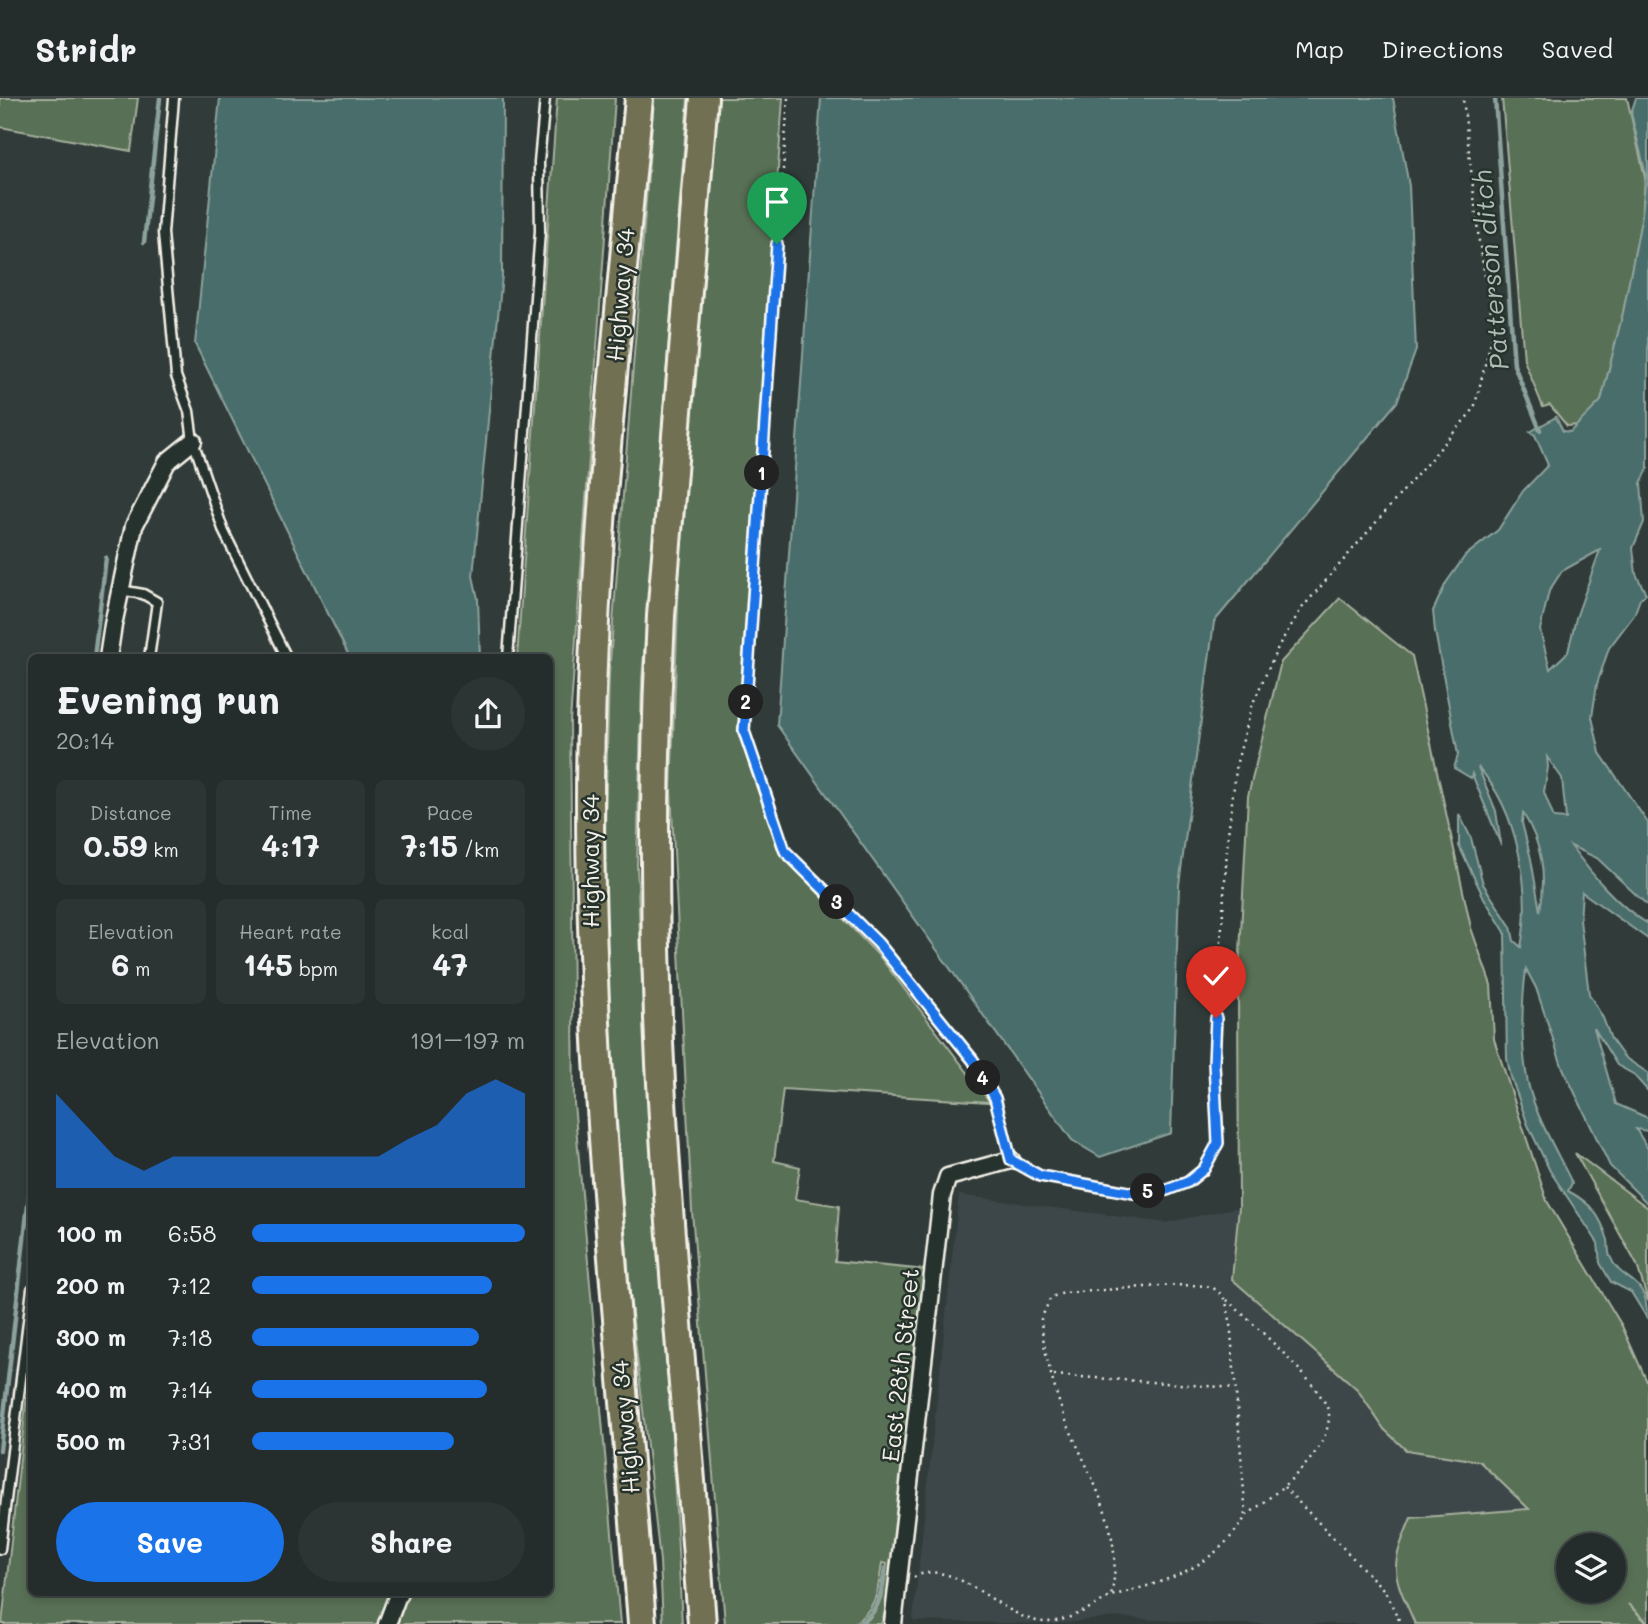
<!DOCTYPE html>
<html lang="en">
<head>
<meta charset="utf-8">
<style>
	:root { --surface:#252d2c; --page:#2d3534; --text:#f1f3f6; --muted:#a3a8a9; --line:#424948; --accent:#1a73e8 }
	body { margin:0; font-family:Mali,sans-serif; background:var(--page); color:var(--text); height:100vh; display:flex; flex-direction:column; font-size:26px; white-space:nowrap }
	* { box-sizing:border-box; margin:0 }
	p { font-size:23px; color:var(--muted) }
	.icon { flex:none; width:38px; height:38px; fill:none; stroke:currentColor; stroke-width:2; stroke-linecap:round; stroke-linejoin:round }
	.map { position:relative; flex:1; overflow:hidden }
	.sheet { position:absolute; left:28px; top:556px; width:525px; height:942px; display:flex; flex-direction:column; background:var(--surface); border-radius:10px; box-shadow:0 4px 10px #0003,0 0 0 2px var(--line) }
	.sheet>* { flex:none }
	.tools { position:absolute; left:1556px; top:1435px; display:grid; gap:14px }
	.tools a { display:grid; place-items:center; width:70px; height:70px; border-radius:50%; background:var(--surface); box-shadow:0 4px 10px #0003,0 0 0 2px var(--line); font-size:35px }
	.pin { position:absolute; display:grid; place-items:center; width:60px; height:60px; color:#fff; margin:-72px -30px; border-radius:50% 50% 50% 0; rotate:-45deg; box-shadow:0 0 7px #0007 }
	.pin .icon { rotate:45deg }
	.km { position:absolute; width:35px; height:35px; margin:-18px; border-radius:50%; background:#222; color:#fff; font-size:19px; line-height:35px; text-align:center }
	.round { display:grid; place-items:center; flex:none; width:74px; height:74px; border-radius:37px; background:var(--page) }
	.summary { display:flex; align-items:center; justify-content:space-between; height:119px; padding:0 28px }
	h1 { font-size:38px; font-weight:700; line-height:52px }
	.figures { display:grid; grid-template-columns:repeat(3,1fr); gap:10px; height:119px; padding:7px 28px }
	.figures div { display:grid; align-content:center; border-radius:10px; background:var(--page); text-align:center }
	.figures b { font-size:30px; font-weight:700 }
	.figures small { font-size:19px; font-weight:400 }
	.figures p { font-size:19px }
	.chart { height:196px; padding:14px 28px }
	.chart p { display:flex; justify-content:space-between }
	.chart svg { width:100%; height:126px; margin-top:7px; fill:var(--accent); opacity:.7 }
	.button { display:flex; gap:14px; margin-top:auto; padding:14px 28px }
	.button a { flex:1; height:80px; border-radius:42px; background:var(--accent); color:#fff; font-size:28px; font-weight:700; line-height:80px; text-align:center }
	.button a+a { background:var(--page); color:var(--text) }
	ul { padding:0 28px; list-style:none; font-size:23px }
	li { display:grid; grid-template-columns:112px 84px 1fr; align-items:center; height:52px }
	li i { height:18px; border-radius:9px; background:var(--accent) }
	header { display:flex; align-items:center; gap:42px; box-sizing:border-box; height:98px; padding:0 35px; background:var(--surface); border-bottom:2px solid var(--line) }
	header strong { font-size:33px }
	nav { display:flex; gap:38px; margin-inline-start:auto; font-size:24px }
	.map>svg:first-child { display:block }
	.built { fill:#3e4749 }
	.green { fill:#597054; stroke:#a6b09e; stroke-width:2; fill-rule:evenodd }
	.water { fill:#486d6b; stroke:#8da29d; stroke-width:2; fill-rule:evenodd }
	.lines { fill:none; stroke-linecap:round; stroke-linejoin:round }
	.stream { stroke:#8da29d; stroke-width:4.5 }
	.service-casing { stroke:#f4f1e8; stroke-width:13 }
	.minor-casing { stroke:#f4f1e8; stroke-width:21 }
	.trunk-casing { stroke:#f4f1e8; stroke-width:32 }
	.path { stroke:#f4f1e8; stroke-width:2.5; stroke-dasharray:2 5; stroke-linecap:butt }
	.service { stroke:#26332d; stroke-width:8 }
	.minor { stroke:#26332d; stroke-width:16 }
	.trunk { stroke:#716f52; stroke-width:26 }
	.route-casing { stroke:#fff; stroke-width:14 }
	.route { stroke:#1a73e8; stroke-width:9 }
	.labels { text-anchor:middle; stroke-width:5; stroke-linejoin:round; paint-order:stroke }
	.street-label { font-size:24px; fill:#f4f1e8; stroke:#26332d }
	.water-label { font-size:26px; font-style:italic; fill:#afbcb6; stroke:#26332d }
</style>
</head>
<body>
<header>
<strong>Stridr</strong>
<nav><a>Map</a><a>Directions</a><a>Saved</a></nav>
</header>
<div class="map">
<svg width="1648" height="1526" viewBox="0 0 1648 1526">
	<rect width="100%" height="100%" fill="#313c3a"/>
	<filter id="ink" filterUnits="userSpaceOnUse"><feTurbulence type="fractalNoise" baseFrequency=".0143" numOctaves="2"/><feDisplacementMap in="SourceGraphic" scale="14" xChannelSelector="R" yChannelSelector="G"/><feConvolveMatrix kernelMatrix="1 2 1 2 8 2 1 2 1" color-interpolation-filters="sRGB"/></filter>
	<g filter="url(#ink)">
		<polygon class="built" points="959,1097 1166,1125 1239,1109 1232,1181 1357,1291 1384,1331 1406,1352 1479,1363 1530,1412 1395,1478 1415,1526 1217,1526 1115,1519 1055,1526 913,1523"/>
		<g class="green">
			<polygon points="0,0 138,0 131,53 0,29"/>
			<polygon points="557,0 615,0 570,624 574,1005 620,1526 392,1526 406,1495 550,1494 550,560 517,560"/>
			<polygon points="654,0 688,0 642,581 637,767 644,930 664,1189 682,1526 663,1526 660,1463 630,1197 610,932 604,771 609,576"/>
			<path d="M717,0H783L738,633L779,754L880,859L990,1004L783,991L774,1063L800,1069L795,1101L839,1108L835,1163L926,1172L892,1493L881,1526H863C882,1512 885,1488 887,1466L882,1465C878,1491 878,1510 853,1526H725L692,1113L671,693L681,430Z"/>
			<polygon points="1502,0 1627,0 1645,80 1642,117 1623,215 1601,303 1579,327 1567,328 1550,307 1543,309 1524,262"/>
			<path d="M1340,500L1412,558L1471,830L1491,887L1494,941L1547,1103L1622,1228L1648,1286V1524L1628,1506L1648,1526H1415C1393,1474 1388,1474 1411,1420L1529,1411L1479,1363L1406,1352L1384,1331L1357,1291L1232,1181L1239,1109L1238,894L1248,698L1281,564ZM1568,1447H1614V1493H1568Z"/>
			<polygon points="1575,1055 1648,1110 1648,1203 1637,1167"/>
			<polygon points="31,1260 32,1494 393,1495 380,1526 2,1526"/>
		</g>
		<g class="water">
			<polygon points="220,0 503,0 502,177 473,478 478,501 480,560 350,560 195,246"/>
			<polygon points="821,0 1393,0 1409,88 1416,252 1397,304 1214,524 1179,787 1171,1035 1100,1059 1072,1042 777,627"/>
			<path d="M1636,0H1648V371L1641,385L1644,424L1633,450L1636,476L1646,496L1640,501L1634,517L1609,550L1597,586L1592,619L1600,655L1648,725V808L1597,760L1571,748C1593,778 1616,806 1648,826V841L1582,794L1580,822L1589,896L1603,920L1611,941L1624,959L1648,975V993L1633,976L1617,967L1594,930L1616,1006L1648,1020V1033L1636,1031L1648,1051V1106L1610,1068L1562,968L1536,890L1526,871C1522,903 1521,942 1526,974C1531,1012 1556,1051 1572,1085L1568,1093C1591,1105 1600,1117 1608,1142C1609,1147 1608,1154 1610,1158C1621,1187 1648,1175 1647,1220L1631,1194L1611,1184L1600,1165L1598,1145L1550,1073L1528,1027L1511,979L1507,961L1505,834L1484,800L1459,748V716L1471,740L1483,786L1511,829L1514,843L1521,849C1532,792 1518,713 1478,669L1496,713L1501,747L1472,676L1471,680L1454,670L1458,657L1435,533L1433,513L1446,485L1465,458L1498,432L1523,393L1548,367L1535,337L1530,334L1556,319L1563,333L1570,334L1601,303L1623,215L1642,117L1646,77L1631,15ZM1600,452L1576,520L1568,554L1550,571L1540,532L1549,493L1562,473ZM1547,659L1562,680L1566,721L1554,720L1544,694L1548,669ZM1523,715C1542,746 1547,777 1540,813L1531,761L1522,725Z"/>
		</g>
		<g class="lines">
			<g class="stream">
				<polyline points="1495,0 1514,267 1540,332"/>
				<polyline points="144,144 160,0"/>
				<polyline points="94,560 106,460"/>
				<polyline points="0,1352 32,1071"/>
				<path d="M859,1526C879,1513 882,1492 885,1470"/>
			</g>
			<g class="service-casing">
				<g id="service">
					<polyline points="174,0 163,135 176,278 189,313 193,343 224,434 287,560"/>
					<polyline points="120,492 143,496 157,504 149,560"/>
					<polyline points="508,560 540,133 539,64 545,0"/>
					<polyline points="0,1451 32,1191"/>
				</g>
			</g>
			<g class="minor-casing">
				<g id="minor">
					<polyline points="108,560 113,527 134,428 167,364 193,343"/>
					<polyline points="387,1526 399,1494"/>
					<polyline points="893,1526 942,1097 948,1079 1011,1062"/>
				</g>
			</g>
			<g class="trunk-casing">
				<g id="trunk">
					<path d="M639,0C618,234 590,470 590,705C590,980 622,1253 642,1526"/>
					<path d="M702,1526C688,1324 666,1122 658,920C653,786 654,652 661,518L704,0"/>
				</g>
			</g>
			<g class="path">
				<polyline points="788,0 744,633 785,753 878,845 973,962 995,1001 1007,1046"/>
				<polyline points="1024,1069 1040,1078 1134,1095 1167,1092 1188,1084 1204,1071 1218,1045 1214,965 1216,920 1228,736 1237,664 1253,605 1279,547 1302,510 1474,311 1494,231 1479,143 1463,0"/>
				<path d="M1227,1202C1247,1220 1329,1293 1329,1317C1329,1358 1275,1395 1246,1418"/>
				<polyline points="1054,1277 1234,1290"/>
				<polyline points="1284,1389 1385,1493 1401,1526"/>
				<path d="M914,1479C956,1457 1003,1523 1045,1524C1069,1524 1091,1509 1111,1498C1126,1435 1090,1379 1067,1325C1056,1300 1042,1247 1041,1221L1051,1199L1064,1195C1089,1194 1198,1182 1213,1190C1226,1197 1227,1208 1230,1222L1246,1418C1213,1471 1168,1483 1111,1498"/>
			</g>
			<use href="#service" class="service"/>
			<use href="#minor" class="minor"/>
			<use href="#trunk" class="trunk"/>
		</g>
	</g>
	<g class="lines" filter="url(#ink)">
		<g class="route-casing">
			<polyline id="route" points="777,146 744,633 785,753 878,845 973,962 995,1000 1011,1062 1040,1078 1134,1095 1167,1092 1188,1084 1204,1071 1218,1045 1214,965 1216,920"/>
		</g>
		<use href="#route" class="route"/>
	</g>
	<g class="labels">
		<g class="street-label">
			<text transform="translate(621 197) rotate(-85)" y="8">Highway 34</text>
			<text transform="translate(591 763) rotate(-90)" y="8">Highway 34</text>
			<text transform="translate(901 1267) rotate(-84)" y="8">East 28th Street</text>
			<text transform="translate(626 1329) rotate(-95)" y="8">Highway 34</text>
		</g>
		<g class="water-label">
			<text transform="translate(1491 172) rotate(-95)" y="9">Patterson ditch</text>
		</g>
	</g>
</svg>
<div class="tools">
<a><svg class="icon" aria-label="layers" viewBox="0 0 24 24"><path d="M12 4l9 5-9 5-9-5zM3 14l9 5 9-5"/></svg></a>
</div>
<div class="pin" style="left:777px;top:146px;background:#1e9e55"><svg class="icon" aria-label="arrive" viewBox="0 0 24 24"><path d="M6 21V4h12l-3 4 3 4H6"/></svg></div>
<div class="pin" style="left:1216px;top:920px;background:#d93025"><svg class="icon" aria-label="check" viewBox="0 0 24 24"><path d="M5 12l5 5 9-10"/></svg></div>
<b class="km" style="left:762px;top:375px">1</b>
<b class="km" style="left:746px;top:604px">2</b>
<b class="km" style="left:837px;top:804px">3</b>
<b class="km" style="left:983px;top:980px">4</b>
<b class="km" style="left:1148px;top:1093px">5</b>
<section class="sheet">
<div class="summary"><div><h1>Evening run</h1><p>20:14</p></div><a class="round"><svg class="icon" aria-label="share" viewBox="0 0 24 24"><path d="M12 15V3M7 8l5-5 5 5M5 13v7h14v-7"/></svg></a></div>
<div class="figures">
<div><p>Distance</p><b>0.59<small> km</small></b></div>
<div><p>Time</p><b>4:17</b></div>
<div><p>Pace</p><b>7:15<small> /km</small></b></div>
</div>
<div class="figures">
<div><p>Elevation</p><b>6<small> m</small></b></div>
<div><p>Heart rate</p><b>145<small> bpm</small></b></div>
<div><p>kcal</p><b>47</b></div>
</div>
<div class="chart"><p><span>Elevation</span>191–197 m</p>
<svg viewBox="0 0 160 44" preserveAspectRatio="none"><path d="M0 44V11L10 22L20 33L30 38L40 33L50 33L60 33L70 33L80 33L90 33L100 33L110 33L120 27L130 22L140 11L150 6L160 11V44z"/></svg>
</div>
<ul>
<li><b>100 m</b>6:58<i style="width:100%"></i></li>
<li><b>200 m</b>7:12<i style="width:88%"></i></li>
<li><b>300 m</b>7:18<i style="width:83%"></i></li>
<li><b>400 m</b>7:14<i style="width:86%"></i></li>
<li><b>500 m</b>7:31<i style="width:74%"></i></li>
</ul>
<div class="button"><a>Save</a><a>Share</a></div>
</section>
</div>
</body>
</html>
